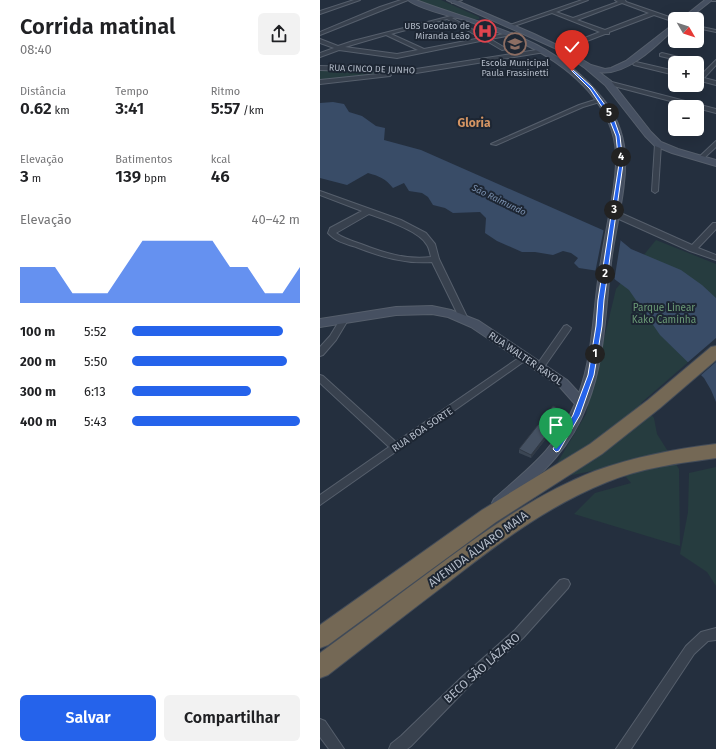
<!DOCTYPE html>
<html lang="pt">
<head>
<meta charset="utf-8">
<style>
	:root { --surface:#fff; --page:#f2f2f2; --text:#202124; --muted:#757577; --accent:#2563eb }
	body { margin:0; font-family:"Fira Sans",sans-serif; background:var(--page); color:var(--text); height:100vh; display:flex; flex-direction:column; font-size:15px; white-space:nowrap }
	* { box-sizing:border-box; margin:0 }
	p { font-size:13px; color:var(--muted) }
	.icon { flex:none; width:22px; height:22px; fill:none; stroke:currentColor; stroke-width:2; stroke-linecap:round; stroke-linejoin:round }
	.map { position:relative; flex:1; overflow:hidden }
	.details { display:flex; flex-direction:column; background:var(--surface); width:320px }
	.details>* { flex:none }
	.needle { width:26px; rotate:129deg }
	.fabs { position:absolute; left:348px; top:12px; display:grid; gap:8px }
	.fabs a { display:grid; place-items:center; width:36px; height:36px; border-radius:6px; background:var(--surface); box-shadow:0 4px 16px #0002; font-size:20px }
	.pin { position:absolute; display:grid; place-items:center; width:34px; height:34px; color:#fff; margin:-41px -17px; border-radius:50% 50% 50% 0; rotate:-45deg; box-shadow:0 0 4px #0007 }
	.pin .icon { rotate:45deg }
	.km { position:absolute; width:20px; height:20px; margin:-10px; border-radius:50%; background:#222; color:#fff; font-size:11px; line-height:20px; text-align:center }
	.round { display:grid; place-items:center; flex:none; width:42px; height:42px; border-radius:6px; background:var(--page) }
	.overview { display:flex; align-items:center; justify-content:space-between; height:68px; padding:0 20px }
	h1 { font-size:22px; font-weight:600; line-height:30px }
	.metrics { display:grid; grid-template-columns:repeat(3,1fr); gap:6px; height:68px; padding:4px 20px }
	.metrics div { display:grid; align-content:center }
	.metrics b { font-size:17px; font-weight:600 }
	.metrics small { font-size:11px; font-weight:400 }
	.metrics p { font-size:11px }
	.chart { height:112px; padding:8px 20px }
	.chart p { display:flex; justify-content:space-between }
	.chart svg { width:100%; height:72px; margin-top:4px; fill:var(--accent); opacity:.7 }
	.button { display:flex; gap:8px; margin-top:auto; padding:8px 20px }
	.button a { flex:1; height:46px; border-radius:6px; background:var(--accent); color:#fff; font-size:16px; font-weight:600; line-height:46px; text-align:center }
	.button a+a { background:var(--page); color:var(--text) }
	ul { padding:0 20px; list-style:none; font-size:13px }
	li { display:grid; grid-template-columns:64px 48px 1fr; align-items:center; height:30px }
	li i { height:10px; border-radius:5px; background:var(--accent) }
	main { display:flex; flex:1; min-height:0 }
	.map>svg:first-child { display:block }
	.green { fill:#263c3f }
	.water { fill:#394c67 }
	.pier { fill:#242f3e }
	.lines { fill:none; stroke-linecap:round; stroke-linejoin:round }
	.street-casing { stroke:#565f6c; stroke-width:2 }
	.secondary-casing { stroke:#565f6c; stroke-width:2 }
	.highway-casing { stroke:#434c59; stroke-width:2 }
	.street { fill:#38414e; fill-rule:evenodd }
	.secondary { fill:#465061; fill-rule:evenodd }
	.highway { fill:#746855; fill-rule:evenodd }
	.wall { fill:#3b4654 }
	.shaded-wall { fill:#303945 }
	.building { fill:#455162; stroke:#303945 }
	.route { fill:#2563eb; stroke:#fff }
	.labels { text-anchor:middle; stroke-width:4; stroke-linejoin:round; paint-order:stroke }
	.far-poi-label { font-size:9px; fill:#b4bcc9; stroke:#1d2633; text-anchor:end }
	.far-street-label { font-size:9px; fill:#b4bcc9; stroke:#1d2633 }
	.far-water-label { font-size:9px; font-style:italic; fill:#7c92b1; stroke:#1d2633 }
	.park-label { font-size:10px; fill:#6b9a76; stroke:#1d2633 }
	.street-label { font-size:10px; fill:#b4bcc9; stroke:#1d2633 }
	.far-district-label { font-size:12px; font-weight:bold; fill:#d59563; stroke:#1d2633 }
	.near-street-label { font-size:12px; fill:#b4bcc9; stroke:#1d2633 }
</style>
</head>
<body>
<main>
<section class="details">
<div class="overview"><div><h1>Corrida matinal</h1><p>08:40</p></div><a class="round"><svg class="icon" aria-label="share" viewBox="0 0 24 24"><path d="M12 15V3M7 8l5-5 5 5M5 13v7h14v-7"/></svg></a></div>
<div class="metrics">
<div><p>Distância</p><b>0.62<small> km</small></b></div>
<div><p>Tempo</p><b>3:41</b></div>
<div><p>Ritmo</p><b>5:57<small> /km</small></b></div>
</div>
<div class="metrics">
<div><p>Elevação</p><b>3<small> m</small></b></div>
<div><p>Batimentos</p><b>139<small> bpm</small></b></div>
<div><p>kcal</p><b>46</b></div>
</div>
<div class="chart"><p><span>Elevação</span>40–42 m</p>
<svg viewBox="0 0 160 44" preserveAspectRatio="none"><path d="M0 44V22L10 22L20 22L30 38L40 38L50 38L60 22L70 6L80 6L90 6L100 6L110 6L120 22L130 22L140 38L150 38L160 22V44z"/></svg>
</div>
<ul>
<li><b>100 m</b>5:52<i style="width:90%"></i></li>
<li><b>200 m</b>5:50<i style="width:92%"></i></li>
<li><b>300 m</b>6:13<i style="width:71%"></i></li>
<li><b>400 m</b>5:43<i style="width:100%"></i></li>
</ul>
<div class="button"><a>Salvar</a><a>Compartilhar</a></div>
</section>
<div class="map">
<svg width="396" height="749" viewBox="0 0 396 749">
	<rect width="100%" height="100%" fill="#242f3e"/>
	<g class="green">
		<polygon points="93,0 121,0 159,17 159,19 151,20"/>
		<polygon points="0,69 73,72 28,79 0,80"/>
		<polygon points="336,240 396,264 396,338 321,403 334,418 337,434 359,469 360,546 254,514 275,493 311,483 297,466 242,477 236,465 266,414 296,289"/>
		<polygon points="396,467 396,586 387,572 360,554 368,512 369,473"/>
	</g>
	<path class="water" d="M13,102L24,104L29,112L42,116L56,126L65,128L64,140L101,150L294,235L311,249L361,270L382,285L396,298V402L391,390L384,378L340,335L309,290L285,272L259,268L254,263L258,258L251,253L243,251L233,255L215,252H202L177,241L165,233L166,218L160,212L133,213L125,208L113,205L108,197L102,193L89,191L84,183L73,188C66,179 59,176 48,173L27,185L0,178V103Z"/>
	<g class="pier">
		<polygon points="284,228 295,233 301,238 294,282 284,274 275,273"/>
		<polygon points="396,338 396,362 380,376 367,363"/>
	</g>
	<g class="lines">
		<g class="street-casing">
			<g id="street">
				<polygon points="34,0 40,0 0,14 0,11"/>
				<polygon points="81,0 88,0 0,35 0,32 60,7"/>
				<polygon points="135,0 142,0 132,3 132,1"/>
				<path d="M262,0H268L236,12L253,18L298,2L295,0H305L306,2L355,19V22L334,15L289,32V34H285L241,51L239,50V48L280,32L232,13L194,26L190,25ZM302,3L329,13L285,30L257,20Z"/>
				<rect x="392" y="0" width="4" height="1"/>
				<path d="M135,15L137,16V17L132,18L166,37L192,33V35L170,39L187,49L182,50L165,40L77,58L19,50L0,57V53L14,48L0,43V39L18,46L33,41ZM127,19L161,38L104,49L71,34ZM66,35L98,50L77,54L25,47Z"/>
				<polygon points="377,26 396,30 396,32 377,28"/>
				<polygon points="223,49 225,50 225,52 96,73 0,70 0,66 96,69"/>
				<polygon points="342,53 379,62 380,63 377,65 377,63 370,63 340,56 340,54"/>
				<polygon points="396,60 396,65 384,78 396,81 396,85 377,80 377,76 379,77"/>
				<polygon points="316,62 355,71 355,75 314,65 313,64"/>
				<polygon points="68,73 71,75 70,76 0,84 0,80"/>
				<polygon points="288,81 396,109 396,113 286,84 285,83"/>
				<polygon points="281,98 283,99 283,101 263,107 176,145 171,144 259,105"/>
				<polygon points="396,141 396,147 382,160 378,160 378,158"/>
				<polygon points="338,142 341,144 338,191 335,193 332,191 335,144"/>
				<path d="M0,191L81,220L106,233L115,244L119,259L148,319L147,321L144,322L140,319L112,262C85,264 61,257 36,247C26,244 15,241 8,233L10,228L42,211L0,195ZM49,214C63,219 100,231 107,245C109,248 110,253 111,257C86,260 64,253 41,244C32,241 23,238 16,233Z"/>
				<polygon points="290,211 296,211 372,245 393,223 396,223 396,229 378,248 396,255 396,260 370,251 290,215"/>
				<polygon points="24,317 28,320 16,340 3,355 0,356 0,347 10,336 21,318"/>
				<polygon points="247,325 251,328 250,330 222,370 216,370 215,368 216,366 244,326"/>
				<polygon points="203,355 207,358 206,360 0,505 0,495 69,447 0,383 0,375 3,376 76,442"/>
				<polygon points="244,579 248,580 250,584 248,588 203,638 150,685 91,746 87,749 69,749 71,744 81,736 142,677 195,630 240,580"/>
				<polygon points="396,628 396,640 388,641 374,654 311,749 296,749 366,646 381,632"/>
				<polygon points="0,719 5,721 24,749 9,749 0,737"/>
			</g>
		</g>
		<g class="secondary-casing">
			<g id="secondary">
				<path d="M88,0H96C167,27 231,35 282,98C295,113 303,133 305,153C307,186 297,221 292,255C285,305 286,359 267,405C249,452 220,475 184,507L179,509L174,507L172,503L174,499C209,468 236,449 255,404L239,386L151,327L128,317L112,314L76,315L0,327V319L76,307L112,306L131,310L159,321L247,380L259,393C273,355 273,313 279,274C282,253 286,232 290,211C293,192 297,174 296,154C294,106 252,69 212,48C190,36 168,28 145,20C130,16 99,9 88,0Z"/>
				<path d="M127,0H135L214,34L243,48L271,65L285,69L291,68L306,61L355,23V28C337,45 306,77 279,72L291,81L331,132L341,142L358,149L396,160V166L352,153L335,146L325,136L285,85L265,68L239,50Z"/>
				<polygon points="385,0 392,0 368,19 361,19"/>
			</g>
		</g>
		<g class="highway-casing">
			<g id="highway">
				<polygon points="396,346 396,360 340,408 282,454 176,522 8,645 0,648 0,625 162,510 270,444 328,400 391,347"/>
				<path d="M396,444V458C359,463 321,468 287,482C227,506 176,545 126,584C86,614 47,645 8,675L0,678V653C38,625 76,597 115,568C165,531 216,494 275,471C314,457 355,449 396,444Z"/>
			</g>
		</g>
		<use href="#street" class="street"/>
		<use href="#secondary" class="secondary"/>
		<use href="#highway" class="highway"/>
	</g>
	<polygon class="wall" points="245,414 211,458 199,453 199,449"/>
	<polygon class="shaded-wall" points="245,411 245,414 211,458 211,455"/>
	<polygon class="building" points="233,406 245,411 211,455 199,449"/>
	<polygon class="route" points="251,70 253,70 272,87 293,116 300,136 303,164 284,300 282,326 274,375 260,415 239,451 236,452 233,449 253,415 268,375 276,326 278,300 299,164 296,136 288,116 270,89"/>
	<defs>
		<g id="hospital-ring" transform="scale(1.15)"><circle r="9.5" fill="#1d2633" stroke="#e0444e" stroke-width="1.5"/><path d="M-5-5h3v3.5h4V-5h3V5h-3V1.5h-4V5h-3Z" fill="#e0444e"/></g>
		<g id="school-ring" transform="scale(1.15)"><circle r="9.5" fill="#1d2633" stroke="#8d6e63" stroke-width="1.5"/><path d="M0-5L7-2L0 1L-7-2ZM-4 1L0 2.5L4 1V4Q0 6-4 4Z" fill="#8d6e63"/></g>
	</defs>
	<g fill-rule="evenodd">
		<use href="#hospital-ring" x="165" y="31"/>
		<use href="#school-ring" x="195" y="44"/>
	</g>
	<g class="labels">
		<g class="far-poi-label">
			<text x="150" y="29">UBS Deodato de<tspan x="150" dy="10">Miranda Leão</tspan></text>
			<text x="195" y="66" text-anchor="middle">Escola Municipal<tspan x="195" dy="10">Paula Frassinetti</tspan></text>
		</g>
		<g class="far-street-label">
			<text transform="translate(52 69) rotate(2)" y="3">RUA CINCO DE JUNHO</text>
		</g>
		<g class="far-water-label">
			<text transform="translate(179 200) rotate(26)" y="3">São Raimundo</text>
		</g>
		<g class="park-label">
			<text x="344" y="311">Parque Linear<tspan x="344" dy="12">Kako Caminha</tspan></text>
		</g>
		<g class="street-label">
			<text transform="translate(206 358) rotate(34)" y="4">RUA WALTER RAYOL</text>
			<text transform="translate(102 429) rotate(-34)" y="4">RUA BOA SORTE</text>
		</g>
		<g class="far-district-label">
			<text x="154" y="127">Gloria</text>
		</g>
		<g class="near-street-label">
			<text transform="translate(158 549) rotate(-36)" y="4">AVENIDA ÁLVARO MAIA</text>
			<text transform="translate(162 668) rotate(-42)" y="4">BECO SÃO LÁZARO</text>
		</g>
	</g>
</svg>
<div class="fabs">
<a><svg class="needle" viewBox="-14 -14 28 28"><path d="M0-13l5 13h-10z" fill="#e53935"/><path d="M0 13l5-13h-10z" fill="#757577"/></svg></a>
<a>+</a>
<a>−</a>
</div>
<div class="pin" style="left:236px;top:449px;background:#1e9e55"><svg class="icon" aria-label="arrive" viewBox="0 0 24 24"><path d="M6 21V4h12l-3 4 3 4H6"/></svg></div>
<div class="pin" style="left:252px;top:71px;background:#d93025"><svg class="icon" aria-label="check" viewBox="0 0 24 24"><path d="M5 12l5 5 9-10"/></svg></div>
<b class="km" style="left:275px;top:354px">1</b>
<b class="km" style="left:285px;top:274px">2</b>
<b class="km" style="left:294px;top:210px">3</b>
<b class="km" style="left:301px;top:157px">4</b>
<b class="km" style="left:289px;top:113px">5</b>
</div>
</main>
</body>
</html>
